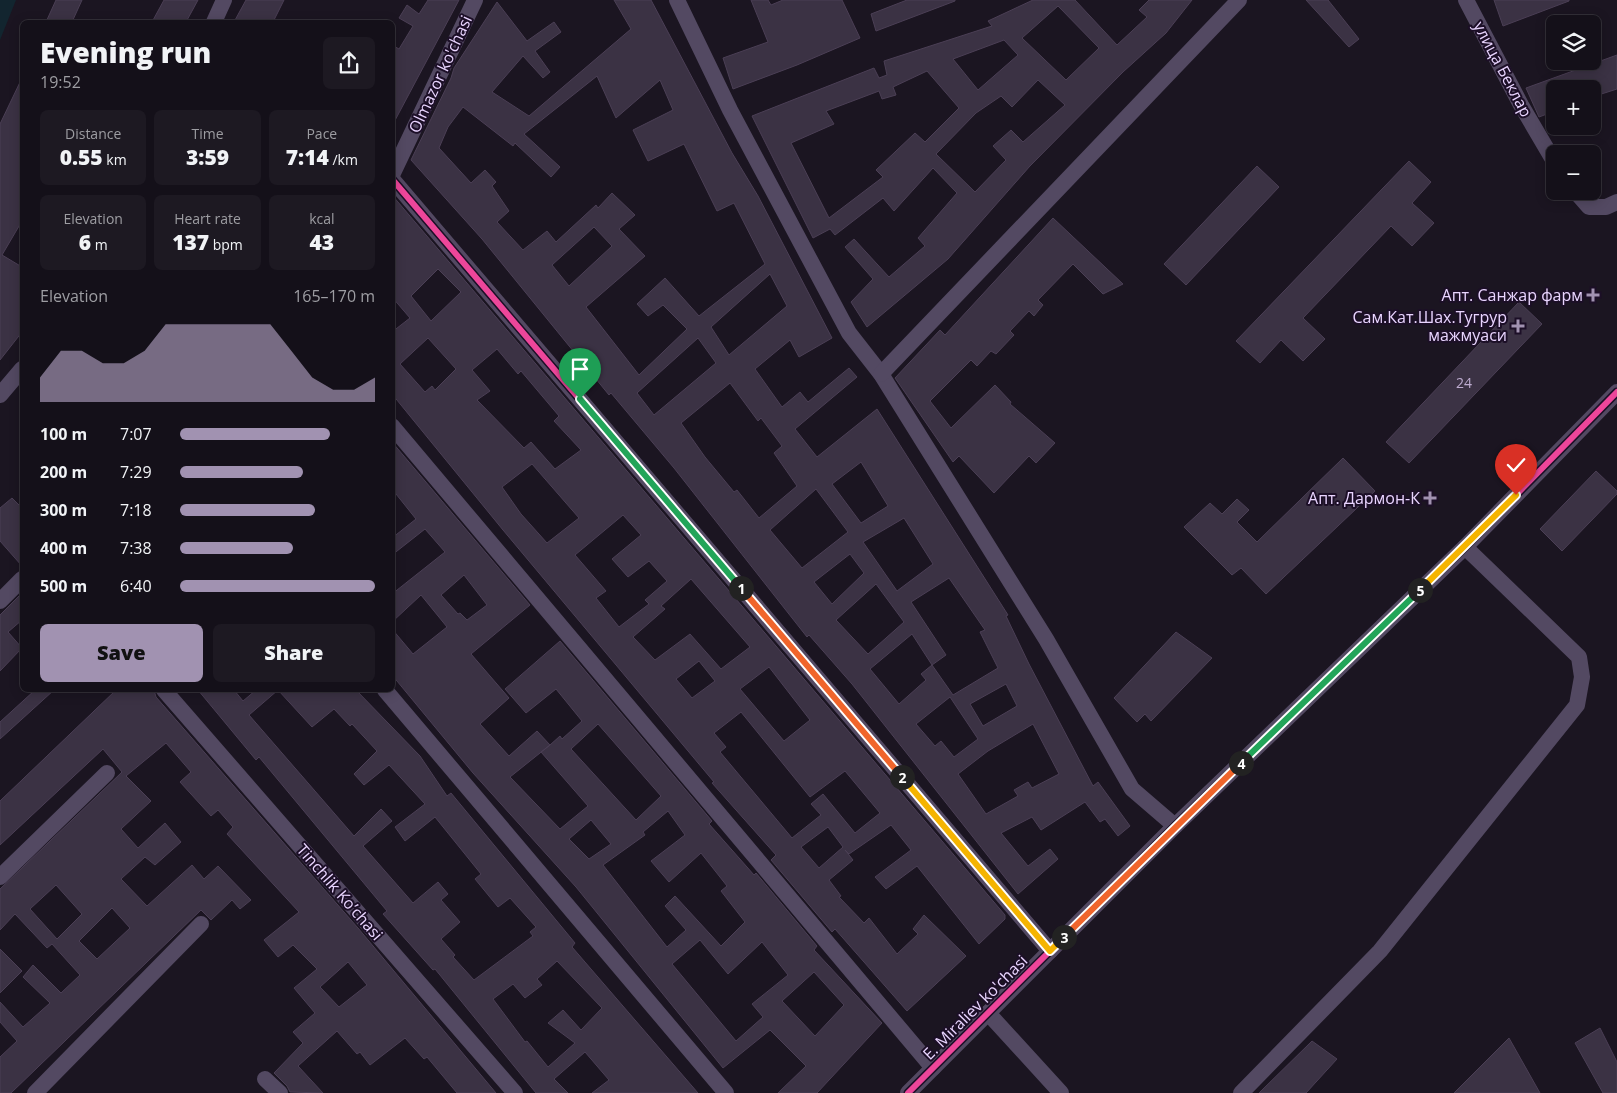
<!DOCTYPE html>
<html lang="en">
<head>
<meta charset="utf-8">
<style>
	:root { --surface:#141019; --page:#1d1922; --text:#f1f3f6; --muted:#9d9da2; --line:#333038; --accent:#a192b1 }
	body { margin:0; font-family:"Open Sans",sans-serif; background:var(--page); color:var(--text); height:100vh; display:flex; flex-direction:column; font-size:19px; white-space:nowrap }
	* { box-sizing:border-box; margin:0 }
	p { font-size:16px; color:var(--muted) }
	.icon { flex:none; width:28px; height:28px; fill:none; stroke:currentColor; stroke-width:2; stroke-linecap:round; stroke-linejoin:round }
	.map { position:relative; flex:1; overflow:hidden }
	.sheet { position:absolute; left:20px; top:20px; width:375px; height:672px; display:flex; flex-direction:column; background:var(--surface); border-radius:8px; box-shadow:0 2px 12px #0003,0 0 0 1px var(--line) }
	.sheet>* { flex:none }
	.buttons { position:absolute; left:1546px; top:15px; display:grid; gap:10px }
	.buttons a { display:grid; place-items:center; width:55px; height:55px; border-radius:8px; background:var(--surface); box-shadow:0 2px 12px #0003,0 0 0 1px var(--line); font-size:25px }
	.pin { position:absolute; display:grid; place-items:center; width:42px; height:42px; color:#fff; margin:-51px -21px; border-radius:50% 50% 50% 0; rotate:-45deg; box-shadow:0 0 5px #0007 }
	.pin .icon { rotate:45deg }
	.km { position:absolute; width:25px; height:25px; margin:-12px; border-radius:50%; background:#222; color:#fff; font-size:14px; line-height:25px; text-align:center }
	.round { display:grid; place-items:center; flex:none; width:52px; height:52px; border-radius:8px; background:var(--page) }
	.headline { display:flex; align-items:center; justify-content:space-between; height:85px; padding:0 20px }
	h1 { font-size:28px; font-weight:800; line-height:38px }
	.stats { display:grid; grid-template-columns:repeat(3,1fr); gap:8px; height:85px; padding:5px 20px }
	.stats div { display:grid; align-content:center; border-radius:8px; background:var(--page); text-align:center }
	.stats b { font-size:21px; font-weight:800 }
	.stats small { font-size:14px; font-weight:400 }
	.stats p { font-size:14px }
	.chart { height:140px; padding:10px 20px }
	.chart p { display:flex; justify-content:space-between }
	.chart svg { width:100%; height:90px; margin-top:5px; fill:var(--accent); opacity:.7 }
	.cta { display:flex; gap:10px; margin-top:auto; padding:10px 20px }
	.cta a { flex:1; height:58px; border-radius:8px; background:var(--accent); color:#111; font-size:20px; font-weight:800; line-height:58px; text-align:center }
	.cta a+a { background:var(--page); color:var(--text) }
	ul { padding:0 20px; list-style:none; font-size:16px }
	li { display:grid; grid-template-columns:80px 60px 1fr; align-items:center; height:38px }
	li i { height:12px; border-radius:6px; background:var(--accent) }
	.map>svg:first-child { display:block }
	.green { fill:#12252f }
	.building { fill:#3b3244; stroke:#4b3f55; fill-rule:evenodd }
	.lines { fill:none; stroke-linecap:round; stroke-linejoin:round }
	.minor { stroke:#534962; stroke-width:16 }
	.cycleway-casing { stroke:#1c0f27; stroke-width:9 }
	.cycleway { stroke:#ed469a; stroke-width:6 }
	.split-1-casing { stroke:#fff; stroke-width:10 }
	.split-2-casing { stroke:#fff; stroke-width:10 }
	.split-3-casing { stroke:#fff; stroke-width:10 }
	.split-4-casing { stroke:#fff; stroke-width:10 }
	.split-5-casing { stroke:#fff; stroke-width:10 }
	.split-6-casing { stroke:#fff; stroke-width:10 }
	.split-1 { stroke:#22a559; stroke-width:6 }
	.split-2 { stroke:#f0652b; stroke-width:6 }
	.split-3 { stroke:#f5b400; stroke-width:6 }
	.split-4 { stroke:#f0652b; stroke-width:6 }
	.split-5 { stroke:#22a559; stroke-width:6 }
	.split-6 { stroke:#f5b400; stroke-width:6 }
	.poi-dot { fill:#a192b1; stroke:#1c0f27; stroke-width:2 }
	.labels { text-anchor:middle; stroke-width:4; stroke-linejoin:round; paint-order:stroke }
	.number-label { font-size:14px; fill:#beacd0 }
	.street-label { font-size:16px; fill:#e9d5ff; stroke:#1c0f27 }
	.poi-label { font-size:16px; fill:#e9d5ff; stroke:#1c0f27; text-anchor:end }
</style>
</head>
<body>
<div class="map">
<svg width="1617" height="1093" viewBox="0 0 1617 1093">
	<rect width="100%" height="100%" fill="#1b1521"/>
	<polygon class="green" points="0,0 16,0 0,40"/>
	<g class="building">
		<polygon points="56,0 82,0 72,22 46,22"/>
		<polygon points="164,0 198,0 186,22 152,22"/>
		<polygon points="246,0 284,0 273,22 234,22"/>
		<polygon points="428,0 459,0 392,126 392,45 399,49 413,26 399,18 407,5 419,14"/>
		<path d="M614,0H651L732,153L758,196L832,338L799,357L790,340L755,369L782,407L800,392L808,402L849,368L857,377L795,429L817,457L877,409L1008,615L1006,616L1029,664L1093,786L1098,782L1130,826L1118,836L1105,819L1100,822L1085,802L1041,830L1032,817L1001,833L1028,866L1050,849L1058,859L1018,894L852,684L809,635L807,637L674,468L611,393L609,395L482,239L411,160L451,78L454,68L497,2L527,41L554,22L561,32L535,51L550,72L543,78L523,56L492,92L529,116L631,29ZM597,76L616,118L660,80L673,110L633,130L648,161L684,144L717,211L734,203L765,264L699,316L665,278L637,304L648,316L663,305L687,329L639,375L586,307L645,256L619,229L635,215L612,193L598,208L596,205L556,242L547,231L523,250L497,222L509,211L492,186L496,182L485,170L471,183L439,148L448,127L463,107L513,146L515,143L551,177L560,167L524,134ZM594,227L612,246L569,286L552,265ZM770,274L787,306L729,355L711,327ZM698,338L716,363L654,415L637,393ZM730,383L758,421L761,418L782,446L774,453L797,486L759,518L737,490L734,492L705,457L681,423ZM861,462L888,506L861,523L832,484ZM816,489L848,532L802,568L770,530ZM904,518L933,564L897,591L863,542ZM850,554L864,573L832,604L814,582ZM949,578L985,630L980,632L998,668L953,695L932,665L946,655L911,602ZM876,584L904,622L868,654L836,620ZM912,634L932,665L921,674L926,680L899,704L870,669ZM1006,684L1017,706L983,726L970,704ZM950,697L978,739L954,757L941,741L935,746L916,724ZM1033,724L1059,774L1032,788L1028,782L1014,790L1018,796L986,814L958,774L988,751Z"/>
		<polygon points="751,0 768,0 771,5 783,0 842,0 860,38 797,65 733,89 723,58 768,42"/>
		<polygon points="907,0 955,0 955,1 876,31 871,14"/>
		<path d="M1033,0H1075L1117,45L1147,17L1139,10L1149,0H1192L1166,33L1123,72L1030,166L948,259L867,327L851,302L873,279L845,247L854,239L889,277L925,246L918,238L957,193L933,168L894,211L883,198L835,235L830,229L813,238L752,116L874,68L879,78L887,75L884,61L992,26L988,21ZM1058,6L1099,48L1066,80L1022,38ZM1004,40L1018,55L978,90L953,59ZM927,71L959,108L925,142L915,133L876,170L883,177L829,218L791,143L834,124L826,111L879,91L882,99L896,95L893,87ZM1038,80L1065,105L1023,142L1011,130L993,146L1006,160L975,192L936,154L976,113L1001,96L1012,107Z"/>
		<polygon points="1306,0 1328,0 1359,39 1349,47"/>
		<polygon points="1494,0 1569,0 1569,1 1503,26"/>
		<polygon points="1617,55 1617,89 1592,97 1592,89 1555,89 1555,111 1539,117 1526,88"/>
		<polygon points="22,78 22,221 2,255 22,267 22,332 0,360 0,124"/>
		<polygon points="1409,161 1431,182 1412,203 1434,223 1412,246 1391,226 1303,318 1325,339 1303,361 1281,340 1260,363 1236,341"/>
		<polygon points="1257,166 1279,187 1186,285 1164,264"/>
		<path d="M392,195L1005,915V919L979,944L917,866L886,889L875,877L911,850L891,825L849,854L845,850L853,860L829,880L841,896L839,897L864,923L869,918L897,954L918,934L913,929L924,915L966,956L907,1011L835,929L832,932L771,860L776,855L712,783L714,782L503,530L392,394V332L410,318L392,297ZM438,269L461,292L431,321L411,296ZM428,338L456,369L435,390L432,386L425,392L400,364ZM497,349L518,374L521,371L559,416L554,421L581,450L555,469L531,442L524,448L477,400L490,391L472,370ZM532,464L579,518L547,543L521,514L502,487ZM623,515L641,535L612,559L628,577L649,561L667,581L645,600L649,604L619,627L596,598L606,591L575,555ZM691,579L750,647L721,669L690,634L655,660L633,637L665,609L661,606ZM699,661L715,681L692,698L676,679ZM769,667L810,720L784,741L740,689ZM741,712L810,797L845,771L880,813L855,833L823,794L811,804L821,815L792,838L720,752L726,747L714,733ZM828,827L843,847L819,868L801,847Z"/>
		<polygon points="1053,218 1123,284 1103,294 1073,264 1038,300 1043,305 1034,316 1029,311 1010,331 1014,335 996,354 991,351 977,366 971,360 930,401 951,428 995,385 1011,402 1010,404 1055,443 1036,463 1029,456 994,493 959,456 953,462 895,378 940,330 945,335"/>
		<polygon points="1519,302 1542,324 1409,463 1386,442"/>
		<path d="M392,442L530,605L471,654L509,698L480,724L509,756L537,731L550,745L560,736L562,739L582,721L556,689L526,713L505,689L560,641L712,821L709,824L747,867L754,875L756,873L817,946L814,950L882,1023L817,1093H778L806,1066L770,1030L723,1068L576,887L473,773L392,675V629L413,654L447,627L421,595L392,622V594L445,552L425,529L392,555V538L416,519L392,489ZM464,575L487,605L467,620L460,613L458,614L441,595ZM598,724L661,796L636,820L571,749ZM550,745L541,752L588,806L560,829L510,777ZM668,811L685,835L651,861L669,882L701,853L727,886L721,891L745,922L721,946L675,896L665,906L686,930L667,947L603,865L645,835L643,832ZM591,820L611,844L589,859L569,839ZM700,940L728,974L762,942L788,975L752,1004L763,1017L736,1041L672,964ZM814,972L844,1005L815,1036L782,1001Z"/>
		<polygon points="1343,458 1375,491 1266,594 1241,568 1232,575 1184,527 1210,503 1222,514 1237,499 1249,510 1237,522 1257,542"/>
		<polygon points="1596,471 1617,491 1617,494 1562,551 1540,529"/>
		<polygon points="12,498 22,508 22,566 0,541 0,508"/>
		<polygon points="22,593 22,620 8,632 22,648 0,671 0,615"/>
		<polygon points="1176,632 1212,658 1151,721 1145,714 1137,722 1114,698"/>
		<polygon points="35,690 54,690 0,739 0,722"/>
		<path d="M116,690H154L156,697L358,928L496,1093H457L427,1057L424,1059L405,1038L370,1065L360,1052L357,1054L337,1031L298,1066L323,1093L290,1092L287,1086L274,1073L303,1043L293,1032L315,1013L294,988L317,969L293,945L278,957L264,940L299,912L227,834L233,827L218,810L211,816L180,782L191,772L166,743L126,776L151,801L121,829L138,848L165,823L181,842L155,865L145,857L121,879L147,906L192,865L204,879L218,866L251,900L240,909L232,900L211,920L201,910L11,1093H0V1057L17,1041L0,1022V1002L23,1027L50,1003L23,977L33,965L61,993L80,975L52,944L47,948L15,914L0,930V889L122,772L103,749L0,845V801ZM56,885L82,914L57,939L30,909ZM112,908L130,928L97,959L79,941ZM348,962L367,985L339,1007L320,987Z"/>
		<path d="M198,690H234L243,701L256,690H356L420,756L447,796L451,793L575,943L572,947L698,1093H592L609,1080L585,1052L554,1079L568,1093H536L435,969L433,970L383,914L387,911L259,757L256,760ZM278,690L312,727L334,709L350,726L352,724L377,751L354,774L364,785L389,765L425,804L395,827L405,841L435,817L481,874L475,879L498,907L510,898L536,927L530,932L533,936L474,980L453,957L455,955L441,939L460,922L441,900L448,894L438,882L413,903L363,846L392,821L381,809L354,836L249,715ZM557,961L602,1008L581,1030L563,1010L548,1023L575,1043L548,1067L527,1041L525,1042L493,999L513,984L525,998L542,985L537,979Z"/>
		<polygon points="0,949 22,971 0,993"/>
		<polygon points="1600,1028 1617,1062 1617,1093 1603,1093 1575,1043"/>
		<polygon points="1509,1038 1540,1093 1454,1093"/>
		<polygon points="1312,1041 1337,1059 1306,1093 1259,1093"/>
	</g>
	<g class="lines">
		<g class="minor">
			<polyline points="677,0 730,110 849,333 881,374 1046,639 1132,789 1175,826"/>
			<polyline points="1466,0 1521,105 1555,163"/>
			<polyline points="214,22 224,0"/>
			<polyline points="392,175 475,0"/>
			<polyline points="392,179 1050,951"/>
			<polyline points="1575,191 1589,207 1606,207 1617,202"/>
			<polyline points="881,374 1239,0"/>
			<polyline points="0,395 22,369"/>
			<polyline points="392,426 933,1068"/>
			<polyline points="0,601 22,579"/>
			<polyline points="164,690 515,1093"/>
			<polyline points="385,690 726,1093"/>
			<polyline points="0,877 107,773"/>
			<polyline points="988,1013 1061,1093"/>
			<polyline points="265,1079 280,1093"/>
			<polyline points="35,1093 201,924"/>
			<polyline points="908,1093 1175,826 1465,547 1617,392"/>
			<polyline points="1241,1093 1380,951 1577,705 1582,677 1579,657 1465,547"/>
		</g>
		<g class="cycleway-casing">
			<g id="cycleway">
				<polyline points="392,179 1050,951"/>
				<polyline points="908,1093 1175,826 1465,547 1617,392"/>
			</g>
		</g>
		<use href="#cycleway" class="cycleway"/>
	</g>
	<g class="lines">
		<g class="split-1-casing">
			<polyline id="split-1" points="580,399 741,588"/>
		</g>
		<g class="split-2-casing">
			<polyline id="split-2" points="741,588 902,777"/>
		</g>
		<g class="split-3-casing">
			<polyline id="split-3" points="902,777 1050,951 1064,937"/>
		</g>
		<g class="split-4-casing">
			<polyline id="split-4" points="1064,937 1241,763"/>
		</g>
		<g class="split-5-casing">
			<polyline id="split-5" points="1241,763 1420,590"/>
		</g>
		<g class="split-6-casing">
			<polyline id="split-6" points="1420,590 1516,495"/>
		</g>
		<use href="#split-1" class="split-1"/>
		<use href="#split-2" class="split-2"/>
		<use href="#split-3" class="split-3"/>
		<use href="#split-4" class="split-4"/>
		<use href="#split-5" class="split-5"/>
		<use href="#split-6" class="split-6"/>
	</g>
	<g class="poi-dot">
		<path d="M1590.5 287.5h5v5h5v5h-5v5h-5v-5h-5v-5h5z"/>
		<path d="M1515.5 318.5h5v5h5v5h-5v5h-5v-5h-5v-5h5z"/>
		<path d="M1427.5 490.5h5v5h5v5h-5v5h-5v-5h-5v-5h5z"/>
	</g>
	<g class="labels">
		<g class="number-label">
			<text x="1464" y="388">24</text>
		</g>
		<g class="street-label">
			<text transform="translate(1503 69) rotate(62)" y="6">улица Беклар</text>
			<text transform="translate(440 74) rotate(-65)" y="6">Olmazor ko'chasi</text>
			<text transform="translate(340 892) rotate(49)" y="6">Tinchlik Ko’chasi</text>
			<text transform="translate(975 1007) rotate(-45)" y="6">E. Miraliev ko'chasi</text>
		</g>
		<g class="poi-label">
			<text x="1583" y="301">Апт. Санжар фарм</text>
			<text x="1507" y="323">Сам.Кат.Шах.Тугрур<tspan x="1507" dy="18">мажмуаси</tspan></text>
			<text x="1420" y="504">Апт. Дармон-К</text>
		</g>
	</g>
</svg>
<div class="buttons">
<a><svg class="icon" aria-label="layers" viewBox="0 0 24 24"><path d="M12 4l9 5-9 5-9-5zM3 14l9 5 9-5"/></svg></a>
<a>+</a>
<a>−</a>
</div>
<div class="pin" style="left:580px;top:399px;background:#1e9e55"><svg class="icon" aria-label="arrive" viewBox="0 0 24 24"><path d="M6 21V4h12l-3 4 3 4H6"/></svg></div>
<div class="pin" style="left:1516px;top:495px;background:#d93025"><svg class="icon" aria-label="check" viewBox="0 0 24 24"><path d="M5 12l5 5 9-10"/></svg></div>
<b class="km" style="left:741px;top:588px">1</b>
<b class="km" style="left:902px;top:777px">2</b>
<b class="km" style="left:1064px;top:937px">3</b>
<b class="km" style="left:1241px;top:763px">4</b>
<b class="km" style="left:1420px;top:590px">5</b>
<section class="sheet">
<div class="headline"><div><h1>Evening run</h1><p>19:52</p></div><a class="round"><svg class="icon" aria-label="share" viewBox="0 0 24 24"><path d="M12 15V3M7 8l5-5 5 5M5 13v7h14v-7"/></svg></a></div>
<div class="stats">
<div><p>Distance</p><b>0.55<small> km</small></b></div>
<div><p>Time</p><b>3:59</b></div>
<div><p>Pace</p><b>7:14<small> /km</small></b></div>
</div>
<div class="stats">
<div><p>Elevation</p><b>6<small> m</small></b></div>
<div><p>Heart rate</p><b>137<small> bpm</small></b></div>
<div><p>kcal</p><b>43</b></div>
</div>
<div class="chart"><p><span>Elevation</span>165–170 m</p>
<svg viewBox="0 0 160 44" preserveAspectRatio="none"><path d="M0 44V32L10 19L20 19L30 25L40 25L50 19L60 6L70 6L80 6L90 6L100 6L110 6L120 19L130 32L140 38L150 38L160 32V44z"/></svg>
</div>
<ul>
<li><b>100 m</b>7:07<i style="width:77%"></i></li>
<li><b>200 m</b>7:29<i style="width:63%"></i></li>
<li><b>300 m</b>7:18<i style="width:69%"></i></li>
<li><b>400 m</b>7:38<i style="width:58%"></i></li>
<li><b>500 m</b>6:40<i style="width:100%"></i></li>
</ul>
<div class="cta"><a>Save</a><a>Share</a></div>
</section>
</div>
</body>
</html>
